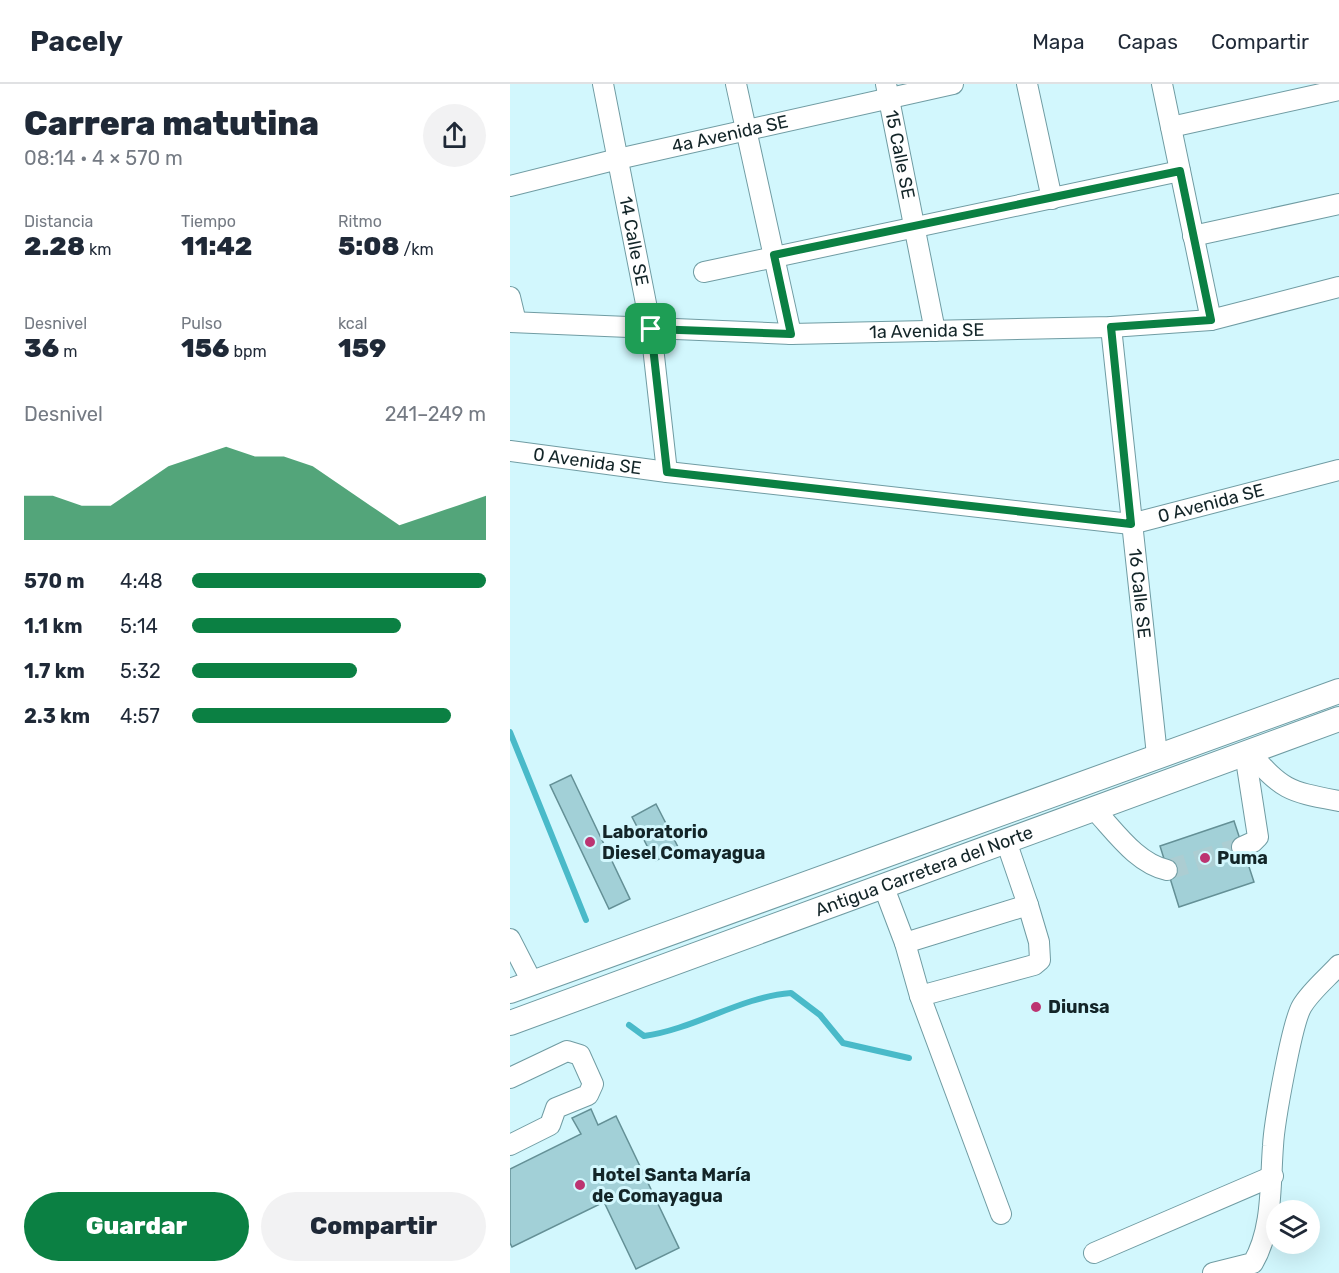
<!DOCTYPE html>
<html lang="es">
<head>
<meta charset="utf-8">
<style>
	:root { --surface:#fff; --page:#f2f2f3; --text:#1f2937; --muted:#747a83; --line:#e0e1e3; --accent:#0b8043 }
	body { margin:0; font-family:Rubik,sans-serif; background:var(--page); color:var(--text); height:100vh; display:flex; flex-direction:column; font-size:22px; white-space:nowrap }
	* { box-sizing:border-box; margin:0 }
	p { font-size:20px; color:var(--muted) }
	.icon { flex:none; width:33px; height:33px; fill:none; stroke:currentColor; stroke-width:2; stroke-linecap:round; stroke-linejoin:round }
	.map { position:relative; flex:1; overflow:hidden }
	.details { display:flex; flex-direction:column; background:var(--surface); width:510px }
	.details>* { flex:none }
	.buttons { position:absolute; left:756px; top:1116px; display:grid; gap:12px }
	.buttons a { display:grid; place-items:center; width:54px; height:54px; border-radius:50%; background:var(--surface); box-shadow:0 6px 24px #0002; font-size:30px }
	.pin { position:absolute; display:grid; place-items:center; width:51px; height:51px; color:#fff; margin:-26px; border-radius:12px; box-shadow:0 3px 9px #0006 }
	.round { display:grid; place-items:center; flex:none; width:63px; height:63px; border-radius:32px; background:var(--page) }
	.headline { display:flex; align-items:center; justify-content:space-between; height:102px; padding:0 24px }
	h1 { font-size:33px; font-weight:800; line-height:45px }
	.figures { display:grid; grid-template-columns:repeat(3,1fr); gap:9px; height:102px; padding:6px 24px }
	.figures div { display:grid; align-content:center }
	.figures b { font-size:26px; font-weight:800 }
	.figures small { font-size:16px; font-weight:400 }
	.figures p { font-size:16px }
	.chart { height:168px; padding:12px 24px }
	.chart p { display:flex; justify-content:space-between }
	.chart svg { width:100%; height:108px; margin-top:6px; fill:var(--accent); opacity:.7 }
	.cta { display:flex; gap:12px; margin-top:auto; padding:12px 24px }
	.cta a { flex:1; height:69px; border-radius:36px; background:var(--accent); color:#fff; font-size:24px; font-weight:800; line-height:69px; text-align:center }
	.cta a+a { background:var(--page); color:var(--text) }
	ul { padding:0 24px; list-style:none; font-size:20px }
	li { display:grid; grid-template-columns:96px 72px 1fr; align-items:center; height:45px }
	li i { height:15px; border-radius:8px; background:var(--accent) }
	header { display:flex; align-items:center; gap:36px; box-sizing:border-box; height:84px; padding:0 30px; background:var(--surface); border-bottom:2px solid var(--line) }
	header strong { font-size:28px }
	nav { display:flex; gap:33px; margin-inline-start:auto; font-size:21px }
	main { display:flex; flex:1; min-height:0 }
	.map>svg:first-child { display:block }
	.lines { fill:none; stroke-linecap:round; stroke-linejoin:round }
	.stream { stroke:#49bac9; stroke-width:6 }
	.building { fill:#a2d0d7; stroke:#649096; stroke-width:1.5 }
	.minor-tunnel { stroke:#accdd2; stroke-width:20; stroke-dasharray:20 10; stroke-linecap:butt }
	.minor-casing { stroke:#709ca3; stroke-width:22 }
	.major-casing { stroke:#709ca3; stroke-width:26 }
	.minor { stroke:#fff; stroke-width:20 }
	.major { stroke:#fff; stroke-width:24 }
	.route-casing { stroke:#fff; stroke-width:12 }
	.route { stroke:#0b8043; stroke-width:8 }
	.poi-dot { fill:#bc3471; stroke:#d2f7fd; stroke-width:2 }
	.labels { text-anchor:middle; stroke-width:6; stroke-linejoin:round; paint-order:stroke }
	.street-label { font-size:18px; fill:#132528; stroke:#d2f7fd }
	.poi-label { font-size:18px; font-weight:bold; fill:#132528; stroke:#d2f7fd; text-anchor:start }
</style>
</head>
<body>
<header>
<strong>Pacely</strong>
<nav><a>Mapa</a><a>Capas</a><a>Compartir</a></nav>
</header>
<main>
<section class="details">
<div class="headline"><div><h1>Carrera matutina</h1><p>08:14 · 4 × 570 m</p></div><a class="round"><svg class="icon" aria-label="share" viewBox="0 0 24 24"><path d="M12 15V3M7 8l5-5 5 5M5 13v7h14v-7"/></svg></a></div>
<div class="figures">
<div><p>Distancia</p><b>2.28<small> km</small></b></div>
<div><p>Tiempo</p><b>11:42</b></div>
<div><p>Ritmo</p><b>5:08<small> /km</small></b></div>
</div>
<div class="figures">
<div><p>Desnivel</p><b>36<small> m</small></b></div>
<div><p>Pulso</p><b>156<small> bpm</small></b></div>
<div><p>kcal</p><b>159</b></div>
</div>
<div class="chart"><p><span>Desnivel</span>241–249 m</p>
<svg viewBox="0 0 160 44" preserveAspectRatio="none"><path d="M0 44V26L10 26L20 30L30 30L40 22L50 14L60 10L70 6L80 10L90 10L100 14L110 22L120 30L130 38L140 34L150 30L160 26V44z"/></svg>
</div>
<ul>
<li><b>570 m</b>4:48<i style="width:100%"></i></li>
<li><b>1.1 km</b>5:14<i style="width:71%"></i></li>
<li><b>1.7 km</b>5:32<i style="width:56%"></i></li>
<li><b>2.3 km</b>4:57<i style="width:88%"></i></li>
</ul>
<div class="cta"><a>Guardar</a><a>Compartir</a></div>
</section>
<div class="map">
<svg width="829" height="1189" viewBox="0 0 829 1189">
	<rect width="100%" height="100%" fill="#d2f7fd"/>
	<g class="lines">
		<g class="stream">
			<polyline points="0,648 76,836"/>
			<path d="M119,941L134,952C185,945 230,913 281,909L310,931L333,959L399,974"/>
		</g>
	</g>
	<g class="building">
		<polygon points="61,691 120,815 99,825 40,701"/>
		<polygon points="146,720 169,765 145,777 122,733"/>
		<polygon points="724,737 744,798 669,823 650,762"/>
		<polygon points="81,1025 88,1041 106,1032 169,1164 126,1185 94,1118 2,1163 0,1159 0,1085 71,1050 62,1034"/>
	</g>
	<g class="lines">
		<polyline class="minor-tunnel" points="657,786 732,763"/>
		<g class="minor-casing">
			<g id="minor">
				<path id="s1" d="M93,0L141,245L157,388"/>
				<polyline points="226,0 281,250"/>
				<path id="s2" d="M376,0L425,247"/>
				<polyline points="517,0 542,115"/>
				<polyline points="652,0 701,236"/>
				<polyline points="661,43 829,6"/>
				<path id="s3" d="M0,102L108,75L443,0"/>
				<polyline points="683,152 829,120"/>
				<polyline points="194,188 670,87"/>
				<polyline points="0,213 6,238"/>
				<path id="s4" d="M0,238L281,250L601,243L701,236L829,203"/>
				<path id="s5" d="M601,243L647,671"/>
				<path id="s6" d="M0,367L157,388L621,440L829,386"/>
				<path d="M738,667C774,707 777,707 829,717"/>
				<path d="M583,724C605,747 626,779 657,786"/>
				<polyline points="732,763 743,758 748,753 735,669"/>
				<polyline points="373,801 395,859 410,912 491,1130"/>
				<polyline points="0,855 22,898"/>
				<polyline points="395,859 518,821 496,757"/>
				<polyline points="410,912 524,881 530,876 529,858 518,821"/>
				<polyline points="0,994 57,967 70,971 83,1000 78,1011 46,1024 40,1041 0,1061"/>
				<polyline points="584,1169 763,1092"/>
				<path d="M703,1189L743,1179C763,1145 760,1100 763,1062C764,1040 782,938 792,922C801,907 817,894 829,881"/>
			</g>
		</g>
		<g class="major-casing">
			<g id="major">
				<polyline points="0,907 829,607"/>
				<path id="s7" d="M0,939L829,635"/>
			</g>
		</g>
		<use href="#minor" class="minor"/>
		<use href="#major" class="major"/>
	</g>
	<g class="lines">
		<g class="route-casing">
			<polygon id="route" points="670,87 701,236 601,243 621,440 157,388 141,245 281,250 264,171"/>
		</g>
		<use href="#route" class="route"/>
	</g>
	<g class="poi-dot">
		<circle cx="80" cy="758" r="6"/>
		<circle cx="695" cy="774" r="6"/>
		<circle cx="526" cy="923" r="6"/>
		<circle cx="70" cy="1101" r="6"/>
	</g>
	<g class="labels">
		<g class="street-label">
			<text dy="6" stroke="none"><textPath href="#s3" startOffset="226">4a Avenida SE</textPath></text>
			<text dy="6" stroke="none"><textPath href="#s2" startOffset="72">15 Calle SE</textPath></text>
			<text dy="6" stroke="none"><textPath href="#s1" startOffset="160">14 Calle SE</textPath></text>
			<text dy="6" stroke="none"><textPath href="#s4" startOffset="417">1a Avenida SE</textPath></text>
			<text dy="6" stroke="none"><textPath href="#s6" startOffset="78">0 Avenida SE</textPath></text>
			<text dy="6" stroke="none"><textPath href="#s6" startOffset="708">0 Avenida SE</textPath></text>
			<text dy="6" stroke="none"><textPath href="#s5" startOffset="268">16 Calle SE</textPath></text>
			<text dy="6" stroke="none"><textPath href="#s7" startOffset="441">Antigua Carretera del Norte</textPath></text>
		</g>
		<g class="poi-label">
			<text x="92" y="754">Laboratorio<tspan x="92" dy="21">Diesel Comayagua</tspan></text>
			<text x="707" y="780">Puma</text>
			<text x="538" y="929">Diunsa</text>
			<text x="82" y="1097">Hotel Santa María<tspan x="82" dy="21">de Comayagua</tspan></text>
		</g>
	</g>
</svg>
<div class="buttons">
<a><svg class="icon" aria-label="layers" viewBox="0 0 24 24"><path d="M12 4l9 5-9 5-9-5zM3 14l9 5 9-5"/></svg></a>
</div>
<div class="pin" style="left:141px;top:245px;background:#1e9e55"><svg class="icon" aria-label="arrive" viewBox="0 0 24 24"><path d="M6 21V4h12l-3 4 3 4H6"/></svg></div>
</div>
</main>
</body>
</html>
